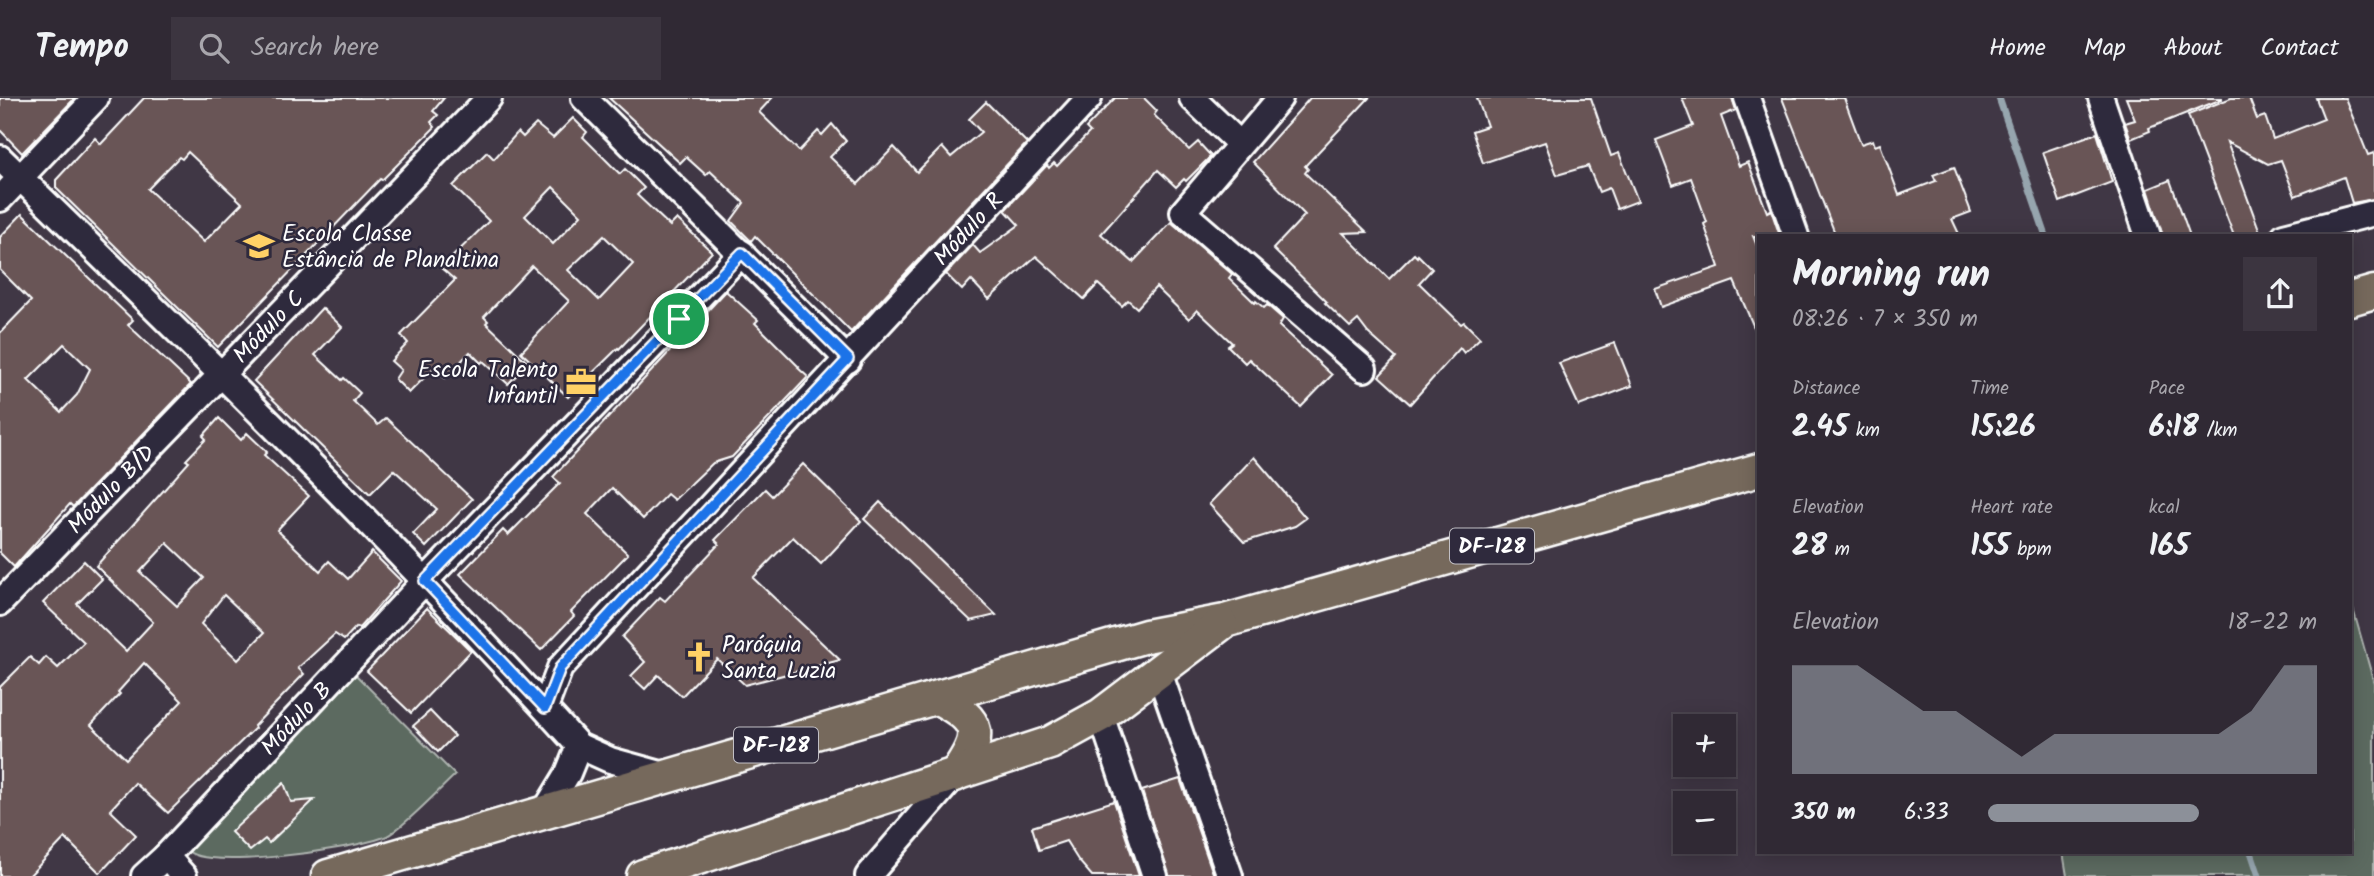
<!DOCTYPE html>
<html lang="en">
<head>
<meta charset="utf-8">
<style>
	:root { --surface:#302934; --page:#3c3540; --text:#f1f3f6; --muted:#a8a6ac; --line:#4b454f; --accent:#8c9099 }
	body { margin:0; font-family:Kalam,sans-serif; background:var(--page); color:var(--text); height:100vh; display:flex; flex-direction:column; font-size:26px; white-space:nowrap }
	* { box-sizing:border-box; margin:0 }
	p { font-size:23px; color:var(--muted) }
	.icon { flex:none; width:38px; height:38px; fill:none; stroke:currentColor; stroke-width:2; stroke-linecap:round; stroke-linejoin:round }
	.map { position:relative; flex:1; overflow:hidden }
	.sheet { position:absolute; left:1757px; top:136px; width:595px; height:620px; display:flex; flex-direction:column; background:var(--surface); border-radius:0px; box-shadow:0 4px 18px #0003,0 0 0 2px var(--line) }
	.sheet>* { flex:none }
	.tools { position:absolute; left:1673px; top:616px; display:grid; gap:14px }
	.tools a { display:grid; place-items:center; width:63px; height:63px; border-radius:0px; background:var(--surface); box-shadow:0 4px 18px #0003,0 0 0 2px var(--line); font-size:35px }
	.pin { position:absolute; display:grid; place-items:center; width:60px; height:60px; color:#fff; margin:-30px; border:4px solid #fff; border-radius:50%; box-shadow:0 2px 7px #0007 }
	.round { display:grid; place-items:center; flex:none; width:74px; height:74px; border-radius:0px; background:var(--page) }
	.head { display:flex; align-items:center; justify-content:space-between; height:119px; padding:0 35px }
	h1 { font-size:38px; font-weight:700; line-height:52px }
	.stats { display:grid; grid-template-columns:repeat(3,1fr); gap:10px; height:119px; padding:7px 35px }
	.stats div { display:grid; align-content:center }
	.stats b { font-size:30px; font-weight:700 }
	.stats small { font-size:19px; font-weight:400 }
	.stats p { font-size:19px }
	.chart { height:196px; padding:14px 35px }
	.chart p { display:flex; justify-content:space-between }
	.chart svg { width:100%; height:126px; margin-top:7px; fill:var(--accent); opacity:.7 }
	ul { padding:0 35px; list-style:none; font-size:23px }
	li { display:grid; grid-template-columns:112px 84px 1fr; align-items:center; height:52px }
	li i { height:18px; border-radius:9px; background:var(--accent) }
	header { display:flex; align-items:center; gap:42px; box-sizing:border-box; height:98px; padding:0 35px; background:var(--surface); border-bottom:2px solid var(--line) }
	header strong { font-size:33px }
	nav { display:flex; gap:38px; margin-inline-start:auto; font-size:24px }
	.search { width:490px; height:63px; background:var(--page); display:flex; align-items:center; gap:18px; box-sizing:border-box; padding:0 24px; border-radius:0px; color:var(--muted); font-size:26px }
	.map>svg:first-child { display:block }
	.green { fill:#5c6a60; stroke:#aeb4b0; stroke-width:2 }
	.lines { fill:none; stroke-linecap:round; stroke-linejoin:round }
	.stream { stroke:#96a5ae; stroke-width:7 }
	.building { fill:#695557; stroke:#fff; stroke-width:2; fill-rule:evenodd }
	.minor-casing { stroke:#fff; stroke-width:30 }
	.major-casing { stroke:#fff; stroke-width:37 }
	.minor { stroke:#2f2a3d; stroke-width:24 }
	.major { stroke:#76695c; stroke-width:32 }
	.route-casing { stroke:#fff; stroke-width:14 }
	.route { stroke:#1a73e8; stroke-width:9 }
	.labels { text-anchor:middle; stroke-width:5; stroke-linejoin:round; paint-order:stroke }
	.shield { fill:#2f2a3d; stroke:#c1bfc5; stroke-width:2 }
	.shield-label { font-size:21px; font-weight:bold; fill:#fff }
	.street-label { font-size:23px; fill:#fff; stroke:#2f2a3d }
	.poi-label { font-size:23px; fill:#fff; stroke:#2f2a3d; text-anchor:start }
</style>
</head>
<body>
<header>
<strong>Tempo</strong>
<div class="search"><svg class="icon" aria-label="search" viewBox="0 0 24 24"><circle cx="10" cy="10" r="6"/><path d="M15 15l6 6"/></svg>Search here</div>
<nav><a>Home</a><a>Map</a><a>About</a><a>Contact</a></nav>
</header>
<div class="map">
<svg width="2374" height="778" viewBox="0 0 2374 778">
	<rect width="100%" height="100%" fill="#403745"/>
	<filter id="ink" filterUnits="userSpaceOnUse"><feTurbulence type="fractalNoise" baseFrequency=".0143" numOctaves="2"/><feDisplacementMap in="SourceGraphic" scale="14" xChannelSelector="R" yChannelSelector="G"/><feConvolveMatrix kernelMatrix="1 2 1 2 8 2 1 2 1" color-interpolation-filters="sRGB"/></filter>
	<g filter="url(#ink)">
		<g class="green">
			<polygon points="2350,500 2374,585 2374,778 2067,778 2063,754 2350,754"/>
			<path d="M355,576L455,677C440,691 403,730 387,738C358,751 179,778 186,746Z"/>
		</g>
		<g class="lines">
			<g class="stream">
				<polyline points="1999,0 2046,138"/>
				<polyline points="2251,754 2259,778"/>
			</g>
		</g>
		<g class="building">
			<polygon points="0,0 75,0 22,55 0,32"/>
			<path d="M144,0H444L433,13L438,17L431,24L435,29L382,82L380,81L218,249L56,90V82L95,40L101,46ZM188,54L242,105L204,144L148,91L179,59L182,61Z"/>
			<polygon points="609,0 772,0 759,14 799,53 818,33 822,37 832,26 846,43 830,59 858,86 894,49 917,74 942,49 951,59 981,34 969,21 986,4 1027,45 851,234 755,138 751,143 731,123 744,105 710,73 706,77 686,59 680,65"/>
			<polygon points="1115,0 1144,0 1157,13 1154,17 1189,52 1198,44 1211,58 1186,83 1184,81 1176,89 1158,72 1101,136 1133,164 1171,124 1203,151 1232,176 1229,180 1255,205 1256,203 1264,210 1267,207 1283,221 1279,228 1332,277 1301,309 1249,261 1245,265 1228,248 1232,245 1197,212 1189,221 1156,189 1137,210 1128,202 1122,208 1098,186 1084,201 1036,158 989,201 971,182 962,192 946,176 973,147 980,155 1019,127 1005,112 1047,67 1049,70 1054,65 1057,68 1090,34 1086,30"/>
			<polygon points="1310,0 1369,0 1305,68 1308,71 1305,75 1367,134 1343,135 1389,181 1414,156 1417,159 1418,157 1432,171 1419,185 1461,226 1464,224 1480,240 1464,255 1460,250 1410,306 1379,278 1396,260 1368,235 1358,222 1350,229 1325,205 1327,204 1273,151 1305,117 1253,64"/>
			<polygon points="1477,0 1591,0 1611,58 1619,55 1638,103 1617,111 1609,90 1599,94 1588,68 1557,77 1545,44 1483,65 1472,33 1487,28"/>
			<polygon points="1682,0 1732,0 1736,12 1721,18 1739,68 1748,64 1767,114 1771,112 1780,138 1753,138 1759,153 1759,241 1734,183 1661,209 1655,191 1719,169 1704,126 1707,124 1691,80 1673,87 1656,42 1693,28"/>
			<polygon points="1782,0 1844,0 1861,46 1873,42 1875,48 1880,46 1899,97 1936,83 1933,77 1954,69 1971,114 1952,121 1960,138 1836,138"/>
			<polygon points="2126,0 2222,0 2222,1 2149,30 2150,33 2131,41 2125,25 2135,22"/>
			<polygon points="2231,0 2249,0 2257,21 2265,18 2273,41 2324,21 2316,0 2345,0 2368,57 2374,55 2374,101 2352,105 2344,79 2295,98 2281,62 2268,66 2227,44 2260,134 2234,138 2188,17"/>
			<path d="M573,20L587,34L583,39L620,76L625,71L644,90L637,97L670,128L677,121L712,154L619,251L618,250L568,299L521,254L569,203L532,168L484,219L488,223L486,225L528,265L508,286L483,263L481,265L470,254L445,280L434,270L409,295L395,281L401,272L391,263L408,245L401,237L455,182L441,170L489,123L453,88L487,54L494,61L518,34L523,39L536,26L553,40ZM553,89L581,117L553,146L525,118ZM604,138L633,166L599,202L568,172Z"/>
			<polygon points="2097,35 2112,84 2060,104 2043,54"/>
			<polygon points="2170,82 2190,138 2163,138 2148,91"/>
			<path d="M22,116L133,222L128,227L191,286L73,409L70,406L14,469L0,455V235L31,203L0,172V139ZM64,246L90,271L77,297L61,314L28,282Z"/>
			<polygon points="726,193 758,222 755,225 799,269 798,270 808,279 732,359 713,365 674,402 667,396 643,421 612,390 587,416 628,456 571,514 574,518 541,552 460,476 503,432 508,437 560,385 553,379"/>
			<polygon points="322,210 342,229 315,257 342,282 344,280 360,295 353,303 378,327 386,320 472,401 426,449 413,436 437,411 394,372 370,396 254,283"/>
			<polygon points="1615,245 1632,288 1579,308 1559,265"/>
			<path d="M219,320L241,342L247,335L267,354L264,357L309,398L277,432L320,473L329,463L348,481L372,454L401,483L359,530L356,529L344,542L335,536L298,570L304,576L254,628L255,630L168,715L135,685L110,712L136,737L100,775L65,740L29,778H0V589L30,559L39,567L46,559L58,570L84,544L43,505L84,463L102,481L77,506L126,553L153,524L96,468L189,364L186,362L206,341L203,338ZM167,445L204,480L177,508L140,474ZM224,497L264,535L238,562L201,526ZM144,565L182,603L126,661L91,627L120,596L118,594Z"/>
			<polygon points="1254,359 1306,420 1295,428 1244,444 1209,406"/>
			<polygon points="803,366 861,423 821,466 793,439 753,480 840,562 745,587 717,561 682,598 658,577 645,591 631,578 645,564 622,539 660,499 665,503 719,446 715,442 765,391 772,398"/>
			<polygon points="880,404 917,440 996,517 971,523 864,421"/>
			<polygon points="427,510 471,553 411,615 367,573"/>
			<polygon points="430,613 454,638 438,654 413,628"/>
			<polygon points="1180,681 1214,778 1169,778 1142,693"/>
			<polygon points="284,685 291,704 314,702 269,745 265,741 250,753 231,734"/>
			<polygon points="1114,703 1139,778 1092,778 1078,762 1066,743 1039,752 1032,729"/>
		</g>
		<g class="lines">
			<g class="minor-casing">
				<g id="minor">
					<polyline points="584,0 848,262"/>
					<polyline points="1192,0 1239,45"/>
					<polyline points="1280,0 1183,114 1364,271"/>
					<polyline points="1747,0 1796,138"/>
					<polyline points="2101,0 2148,138"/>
					<path d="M0,60C197,251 394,444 579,648L610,662L668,678"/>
					<polyline points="0,101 96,0"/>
					<polyline points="2284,138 2374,115"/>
					<path id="s1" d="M0,505L489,0"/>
					<polyline points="1159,574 1230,778"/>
					<path id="s2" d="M545,610L560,570L1089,0"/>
					<polyline points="1101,617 1155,778"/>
					<polyline points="543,716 568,675 579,648"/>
					<polyline points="166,758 184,778"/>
					<path id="s3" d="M144,778L166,758L425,483L742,155"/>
					<polyline points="868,778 955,677"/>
				</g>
			</g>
			<g class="major-casing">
				<g id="major">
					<polyline points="2350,201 2374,194"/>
					<path d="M938,600C983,624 983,637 955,677"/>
					<polyline points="328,778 1146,538 1225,523 1759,372"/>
					<polyline points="643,778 1050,645 1101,617 1221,526"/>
				</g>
			</g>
			<use href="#minor" class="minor"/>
			<use href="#major" class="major"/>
		</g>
	</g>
	<g class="lines" filter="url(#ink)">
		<g class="route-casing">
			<polygon id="route" points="742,155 848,261 560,570 545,610 425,483"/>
		</g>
		<use href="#route" class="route"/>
	</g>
	<defs>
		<g id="school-bare" transform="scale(2.415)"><path d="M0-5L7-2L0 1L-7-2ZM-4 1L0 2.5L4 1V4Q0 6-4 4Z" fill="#ffd166" stroke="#2f2a3d" stroke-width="2.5" paint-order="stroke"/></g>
		<g id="office-bare" transform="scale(2.415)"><path d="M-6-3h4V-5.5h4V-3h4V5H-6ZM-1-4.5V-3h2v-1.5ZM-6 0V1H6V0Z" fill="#ffd166" stroke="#2f2a3d" stroke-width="2.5" paint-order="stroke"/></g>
		<g id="church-bare" transform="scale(2.415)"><path d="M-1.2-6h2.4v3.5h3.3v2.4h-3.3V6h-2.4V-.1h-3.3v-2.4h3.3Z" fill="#ffd166" stroke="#2f2a3d" stroke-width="2.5" paint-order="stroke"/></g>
	</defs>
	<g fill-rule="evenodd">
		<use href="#school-bare" x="259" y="148"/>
		<use href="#office-bare" x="581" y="284"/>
		<use href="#church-bare" x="699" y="559"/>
	</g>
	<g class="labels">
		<g class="shield">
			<rect x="1450" y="430.5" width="84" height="35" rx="5"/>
			<rect x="734" y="629.5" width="84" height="35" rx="5"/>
		</g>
		<g class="shield-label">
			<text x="1492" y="455">DF-128</text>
			<text x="776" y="654">DF-128</text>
		</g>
		<g class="street-label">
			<text dy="8" stroke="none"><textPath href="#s2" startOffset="642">Módulo R</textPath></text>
			<text dy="8" stroke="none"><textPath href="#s1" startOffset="385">Módulo C</textPath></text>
			<text dy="8" stroke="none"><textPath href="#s1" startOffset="159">Módulo B/D</textPath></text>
			<text dy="8" stroke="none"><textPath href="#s3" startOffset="219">Módulo B</textPath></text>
		</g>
		<g class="poi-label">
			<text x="282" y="143">Escola Classe<tspan x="282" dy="26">Estância de Planaltina</tspan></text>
			<text x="558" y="279" text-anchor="end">Escola Talento<tspan x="558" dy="26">Infantil</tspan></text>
			<text x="722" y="554">Paróquia<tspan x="722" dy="26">Santa Luzia</tspan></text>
		</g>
	</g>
</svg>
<div class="tools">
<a>+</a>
<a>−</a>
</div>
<div class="pin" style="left:679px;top:221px;background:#1e9e55"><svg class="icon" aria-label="arrive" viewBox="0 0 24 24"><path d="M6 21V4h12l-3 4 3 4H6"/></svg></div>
<section class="sheet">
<div class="head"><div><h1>Morning run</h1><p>08:26 · 7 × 350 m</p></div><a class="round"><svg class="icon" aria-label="share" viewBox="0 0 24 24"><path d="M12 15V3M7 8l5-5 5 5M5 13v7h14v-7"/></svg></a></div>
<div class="stats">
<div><p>Distance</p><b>2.45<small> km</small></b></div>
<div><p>Time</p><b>15:26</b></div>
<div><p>Pace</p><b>6:18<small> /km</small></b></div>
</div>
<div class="stats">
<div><p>Elevation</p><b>28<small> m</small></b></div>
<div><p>Heart rate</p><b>155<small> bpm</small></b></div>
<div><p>kcal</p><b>165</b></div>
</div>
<div class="chart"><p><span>Elevation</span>18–22 m</p>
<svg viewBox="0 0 160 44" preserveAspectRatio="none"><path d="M0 44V6L10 6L20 6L30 14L40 22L50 22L60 30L70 38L80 30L90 30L100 30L110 30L120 30L130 30L140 22L150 6L160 6V44z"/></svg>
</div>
<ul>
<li><b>350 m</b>6:33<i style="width:64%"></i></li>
</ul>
</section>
</div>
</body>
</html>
